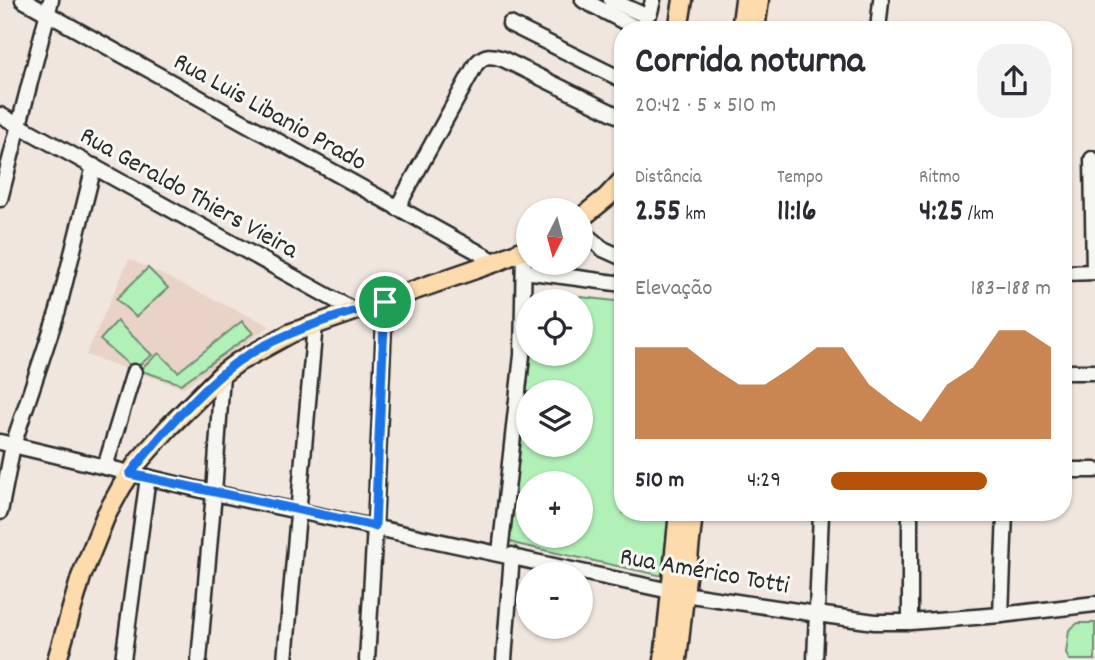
<!DOCTYPE html>
<html lang="pt">
<head>
<meta charset="utf-8">
<style>
	:root { --surface:#fff; --page:#f2f2f3; --text:#2b2b33; --muted:#7c7c81; --accent:#b45309 }
	body { margin:0; font-family:Dekko,sans-serif; background:var(--page); color:var(--text); height:100vh; display:flex; flex-direction:column; font-size:26px; white-space:nowrap }
	* { box-sizing:border-box; margin:0 }
	p { font-size:23px; color:var(--muted) }
	.icon { flex:none; width:38px; height:38px; fill:none; stroke:currentColor; stroke-width:2; stroke-linecap:round; stroke-linejoin:round }
	.map { position:relative; flex:1; overflow:hidden }
	.side { position:absolute; left:614px; top:21px; width:458px; height:500px; display:flex; flex-direction:column; background:var(--surface); border-radius:28px; box-shadow:0 2px 5px #0004 }
	.side>* { flex:none }
	.needle { width:46px; rotate:186deg }
	.fabs { position:absolute; left:516px; top:198px; display:grid; gap:14px }
	.fabs a { display:grid; place-items:center; width:77px; height:77px; border-radius:50%; background:var(--surface); box-shadow:0 2px 5px #0004; font-size:35px }
	.pin { position:absolute; display:grid; place-items:center; width:60px; height:60px; color:#fff; margin:-30px; border:4px solid #fff; border-radius:50%; box-shadow:0 2px 7px #0007 }
	.round { display:grid; place-items:center; flex:none; width:74px; height:74px; border-radius:28px; background:var(--page) }
	.headline { display:flex; align-items:center; justify-content:space-between; height:119px; padding:0 21px }
	h1 { font-size:38px; font-weight:700; line-height:52px }
	.metrics { display:grid; grid-template-columns:repeat(3,1fr); gap:10px; height:119px; padding:7px 21px }
	.metrics div { display:grid; align-content:center }
	.metrics b { font-size:30px; font-weight:700 }
	.metrics small { font-size:19px; font-weight:400 }
	.metrics p { font-size:19px }
	.chart { height:196px; padding:14px 21px }
	.chart p { display:flex; justify-content:space-between }
	.chart svg { width:100%; height:126px; margin-top:7px; fill:var(--accent); opacity:.7 }
	ul { padding:0 21px; list-style:none; font-size:23px }
	li { display:grid; grid-template-columns:112px 84px 1fr; align-items:center; height:52px }
	li i { height:18px; border-radius:9px; background:var(--accent) }
	.map>svg:first-child { display:block }
	.built { fill:#e9d2c7 }
	.green { fill:#b1f0b7; stroke:#6e8e71; stroke-width:2; fill-rule:evenodd }
	.lines { fill:none; stroke-linecap:round; stroke-linejoin:round }
	.minor-casing { stroke:#2b2b2b; stroke-width:19 }
	.major-casing { stroke:#2b2b2b; stroke-width:23 }
	.minor { stroke:#f6f6f2; stroke-width:14 }
	.major { stroke:#fddbac; stroke-width:18 }
	.route-casing { stroke:#fff; stroke-width:14 }
	.route { stroke:#1a73e8; stroke-width:9 }
	.labels { text-anchor:middle; stroke-width:6; stroke-linejoin:round; paint-order:stroke }
	.street-label { font-size:26px; fill:#2b2b2b; stroke:#f6f6f2 }
</style>
</head>
<body>
<div class="map">
<svg width="1095" height="660" viewBox="0 0 1095 660">
	<rect width="100%" height="100%" fill="#f0e6de"/>
	<filter id="ink" filterUnits="userSpaceOnUse"><feTurbulence type="fractalNoise" baseFrequency=".0143" numOctaves="2"/><feDisplacementMap in="SourceGraphic" scale="14" xChannelSelector="R" yChannelSelector="G"/><feConvolveMatrix kernelMatrix="1 2 1 2 8 2 1 2 1" color-interpolation-filters="sRGB"/></filter>
	<g filter="url(#ink)">
		<polygon class="built" points="129,259 270,326 183,388 86,355"/>
		<g class="green">
			<polygon points="148,268 168,288 136,317 116,299"/>
			<path d="M538,292L623,302V513H676L668,570L663,576L516,544L509,540L531,354H581V301H537ZM528,392H581V444H528ZM528,483H581V536H528Z"/>
			<polygon points="117,321 152,355 134,369 100,340"/>
			<polygon points="242,321 253,333 181,384 139,370 159,353 178,372"/>
			<polygon points="1078,623 1095,623 1095,660 1069,660 1066,653 1069,630"/>
		</g>
		<g class="lines">
			<g class="minor-casing">
				<g id="minor">
					<polyline points="23,0 496,262"/>
					<polyline points="583,0 640,30"/>
					<polyline points="611,0 646,16 650,12 653,0"/>
					<polyline points="510,24 623,80"/>
					<polyline points="878,30 881,0"/>
					<polyline points="0,115 355,311"/>
					<polyline points="1092,159 1094,272"/>
					<polyline points="0,199 51,0"/>
					<path d="M397,208L476,64C485,54 491,55 503,59L623,118"/>
					<polyline points="581,231 603,249 623,258"/>
					<polyline points="524,271 623,284"/>
					<polyline points="1064,273 1095,272"/>
					<polyline points="1064,372 1095,372"/>
					<polyline points="0,442 214,493 684,594 817,614 875,622 910,622 1001,615 1095,604"/>
					<polyline points="105,467 134,372"/>
					<polyline points="1064,470 1095,470"/>
					<polyline points="0,512 13,445 58,310 94,166"/>
					<polyline points="500,553 522,355 524,250"/>
					<polyline points="1001,615 1005,513"/>
					<polyline points="910,622 910,513"/>
					<polyline points="123,660 148,477"/>
					<polyline points="199,660 214,493 222,374"/>
					<polyline points="285,660 315,324"/>
					<polyline points="367,660 375,526 385,302"/>
					<polyline points="504,660 512,555"/>
					<polyline points="815,660 821,513"/>
				</g>
			</g>
			<g class="major-casing">
				<g id="major">
					<polyline points="678,30 683,0"/>
					<polyline points="741,30 745,0"/>
					<polyline points="755,30 759,0"/>
					<polyline points="581,218 607,197 623,180"/>
					<polyline points="57,660 81,577 106,515 122,486 138,462 169,427 222,374 238,362 291,333 496,262 528,248"/>
					<polyline points="664,660 679,513"/>
					<polyline points="677,660 693,513"/>
				</g>
			</g>
			<use href="#minor" class="minor"/>
			<use href="#major" class="major"/>
		</g>
	</g>
	<g class="lines" filter="url(#ink)">
		<g class="route-casing">
			<path id="route" d="M385,302L375,526L130,474C157,439 201,388 237,362C281,332 334,317 385,302Z"/>
		</g>
		<use href="#route" class="route"/>
	</g>
	<g class="labels">
		<g class="street-label">
			<text transform="translate(271 110) rotate(29)" y="9">Rua Luis Libanio Prado</text>
			<text transform="translate(190 191) rotate(29)" y="9">Rua Geraldo Thiers Vieira</text>
			<text transform="translate(705 569) rotate(10)" y="9">Rua Américo Totti</text>
		</g>
	</g>
</svg>
<div class="fabs">
<a><svg class="needle" viewBox="-14 -14 28 28"><path d="M0-13l5 13h-10z" fill="#e53935"/><path d="M0 13l5-13h-10z" fill="#7c7c81"/></svg></a>
<a><svg class="icon" aria-label="locate" viewBox="0 0 24 24"><circle cx="12" cy="12" r="6"/><path d="M12 2v4M12 18v4M2 12h4M18 12h4"/></svg></a>
<a><svg class="icon" aria-label="layers" viewBox="0 0 24 24"><path d="M12 4l9 5-9 5-9-5zM3 14l9 5 9-5"/></svg></a>
<a>+</a>
<a>−</a>
</div>
<div class="pin" style="left:385px;top:302px;background:#1e9e55"><svg class="icon" aria-label="arrive" viewBox="0 0 24 24"><path d="M6 21V4h12l-3 4 3 4H6"/></svg></div>
<section class="side">
<div class="headline"><div><h1>Corrida noturna</h1><p>20:42 · 5 × 510 m</p></div><a class="round"><svg class="icon" aria-label="share" viewBox="0 0 24 24"><path d="M12 15V3M7 8l5-5 5 5M5 13v7h14v-7"/></svg></a></div>
<div class="metrics">
<div><p>Distância</p><b>2.55<small> km</small></b></div>
<div><p>Tempo</p><b>11:16</b></div>
<div><p>Ritmo</p><b>4:25<small> /km</small></b></div>
</div>
<div class="chart"><p><span>Elevação</span>183–188 m</p>
<svg viewBox="0 0 160 44" preserveAspectRatio="none"><path d="M0 44V12L10 12L20 12L30 19L40 25L50 25L60 19L70 12L80 12L90 25L100 32L110 38L120 25L130 19L140 6L150 6L160 12V44z"/></svg>
</div>
<ul>
<li><b>510 m</b>4:29<i style="width:71%"></i></li>
</ul>
</section>
</div>
</body>
</html>
